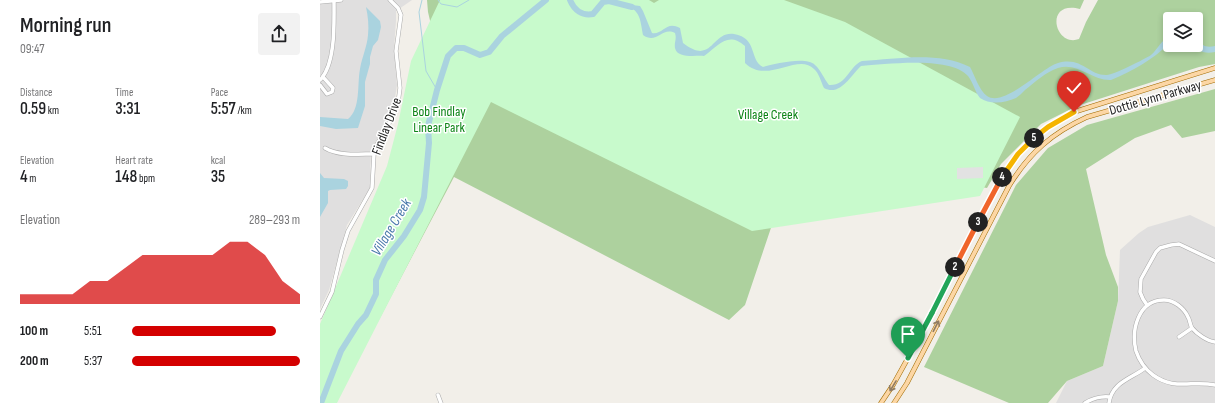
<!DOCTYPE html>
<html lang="en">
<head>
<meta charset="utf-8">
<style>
	:root { --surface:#fff; --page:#f2f2f2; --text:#202124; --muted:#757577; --accent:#d40000 }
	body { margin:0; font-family:"Sofia Sans Condensed",sans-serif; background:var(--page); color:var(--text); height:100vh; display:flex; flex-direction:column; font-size:15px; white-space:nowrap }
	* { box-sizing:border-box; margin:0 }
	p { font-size:13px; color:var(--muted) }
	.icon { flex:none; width:22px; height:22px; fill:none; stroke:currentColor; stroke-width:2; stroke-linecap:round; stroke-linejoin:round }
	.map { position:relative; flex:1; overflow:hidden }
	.drawer { display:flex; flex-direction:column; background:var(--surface); width:320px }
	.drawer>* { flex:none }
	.buttons { position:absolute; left:843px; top:12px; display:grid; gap:8px }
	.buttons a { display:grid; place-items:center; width:40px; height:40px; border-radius:4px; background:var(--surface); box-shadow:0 2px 6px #0003; font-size:20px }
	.pin { position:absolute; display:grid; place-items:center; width:34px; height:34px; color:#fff; margin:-41px -17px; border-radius:50% 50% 50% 0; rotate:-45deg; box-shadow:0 0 4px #0007 }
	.pin .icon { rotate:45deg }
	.km { position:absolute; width:20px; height:20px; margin:-10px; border-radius:50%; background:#222; color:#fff; font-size:11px; line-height:20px; text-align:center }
	.round { display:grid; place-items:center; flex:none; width:42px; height:42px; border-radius:4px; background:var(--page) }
	.summary { display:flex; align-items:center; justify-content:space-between; height:68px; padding:0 20px }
	h1 { font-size:22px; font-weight:600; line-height:30px }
	.stats { display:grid; grid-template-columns:repeat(3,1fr); gap:6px; height:68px; padding:4px 20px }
	.stats div { display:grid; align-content:center }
	.stats b { font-size:17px; font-weight:600 }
	.stats small { font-size:11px; font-weight:400 }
	.stats p { font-size:11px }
	.chart { height:112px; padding:8px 20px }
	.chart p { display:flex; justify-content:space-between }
	.chart svg { width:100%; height:72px; margin-top:4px; fill:var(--accent); opacity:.7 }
	ul { padding:0 20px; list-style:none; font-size:13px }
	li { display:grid; grid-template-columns:64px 48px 1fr; align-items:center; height:30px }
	li i { height:10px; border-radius:5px; background:var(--accent) }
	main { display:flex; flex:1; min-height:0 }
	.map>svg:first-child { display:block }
	.residential { fill:#e0dfdf }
	.forest { fill:#add19e; fill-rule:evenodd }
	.park { fill:#c8facc }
	.parking { fill:#e2e2e2 }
	.water { fill:#aad3df }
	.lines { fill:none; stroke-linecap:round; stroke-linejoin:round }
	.stream { stroke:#aad3df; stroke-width:1 }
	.river { stroke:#aad3df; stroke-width:6 }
	.minor-casing { stroke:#a9a9a9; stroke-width:4.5 }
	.major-casing { stroke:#a06b00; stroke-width:5 }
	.minor { stroke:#fff; stroke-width:3.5 }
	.major { stroke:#fcd6a4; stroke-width:4 }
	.oneway { stroke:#8f7c63 }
	.split-1-casing { stroke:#fff; stroke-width:8 }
	.split-2-casing { stroke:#fff; stroke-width:8 }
	.split-3-casing { stroke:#fff; stroke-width:8 }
	.split-4-casing { stroke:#fff; stroke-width:8 }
	.split-5-casing { stroke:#fff; stroke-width:8 }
	.split-6-casing { stroke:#fff; stroke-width:8 }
	.split-1 { stroke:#22a559; stroke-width:5 }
	.split-2 { stroke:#22a559; stroke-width:5 }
	.split-3 { stroke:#f0652b; stroke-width:5 }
	.split-4 { stroke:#f0652b; stroke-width:5 }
	.split-5 { stroke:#f5b400; stroke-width:5 }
	.split-6 { stroke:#f5b400; stroke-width:5 }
	.labels { text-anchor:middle; stroke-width:3; stroke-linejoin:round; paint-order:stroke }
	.street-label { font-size:14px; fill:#222; stroke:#fff }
	.park-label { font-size:14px; fill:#0c8416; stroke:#fff }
	.water-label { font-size:15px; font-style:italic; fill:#4a7aab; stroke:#fff }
</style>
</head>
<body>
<main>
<section class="drawer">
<div class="summary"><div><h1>Morning run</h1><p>09:47</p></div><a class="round"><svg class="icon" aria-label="share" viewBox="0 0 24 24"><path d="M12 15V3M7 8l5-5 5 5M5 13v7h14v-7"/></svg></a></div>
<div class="stats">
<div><p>Distance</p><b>0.59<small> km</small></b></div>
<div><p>Time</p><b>3:31</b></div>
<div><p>Pace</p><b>5:57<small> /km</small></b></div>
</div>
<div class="stats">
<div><p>Elevation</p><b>4<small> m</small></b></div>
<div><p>Heart rate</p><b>148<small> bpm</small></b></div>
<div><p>kcal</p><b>35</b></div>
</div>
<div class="chart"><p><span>Elevation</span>289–293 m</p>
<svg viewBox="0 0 160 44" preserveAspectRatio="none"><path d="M0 44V38L10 38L20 38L30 38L40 30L50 30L60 22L70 14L80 14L90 14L100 14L110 14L120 6L130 6L140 14L150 30L160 38V44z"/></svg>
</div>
<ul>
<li><b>100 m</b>5:51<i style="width:86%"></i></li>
<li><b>200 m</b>5:37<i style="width:100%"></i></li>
</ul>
</section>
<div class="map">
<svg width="895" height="403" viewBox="0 0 895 403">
	<rect width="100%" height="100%" fill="#f2efe9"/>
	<g class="residential">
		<polygon points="0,0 92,0 76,11 76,21 74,48 77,85 73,111 51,150 50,188 27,225 9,290 0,309"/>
		<polygon points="870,215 895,227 895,403 736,403 747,381 783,366 798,301 800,250 819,233 828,227"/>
	</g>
	<g class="forest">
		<path d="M107,0H764L760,9C723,0 735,48 759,39L766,22L778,0H895V64L879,67L757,106L721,124L681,164L667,188L609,179L455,216L425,305L409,320L134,177L15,403H0L119,59L108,12ZM850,19H876V45H850Z"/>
		<polygon points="895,89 895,131 862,138 851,125 815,138 766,169 786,255 798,287 798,301 783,366 747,381 728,403 689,403 604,367 696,185 728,148 767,125"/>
	</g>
	<polygon class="park" points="120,0 329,0 334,3 339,0 464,0 525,22 700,117 660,196 432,231 171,102 17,403 0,403 0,324 67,166 78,124 91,61"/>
	<polygon class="parking" points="663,167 663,178 637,179 637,168"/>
	<g class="water">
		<path d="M304,4L320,6L323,11L332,33C343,35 346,20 360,28L363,43C393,66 391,31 414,34C438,38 429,60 443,67C455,64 486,56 495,65C501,70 504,79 509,85C527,86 529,66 542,61C577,59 618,51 650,67C655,76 659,90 667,96C684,108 721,68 738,63C762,56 769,76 787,75C793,75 825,59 831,55C838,49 841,40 850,36V43C832,60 813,71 791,80C772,81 758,62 738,68C726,72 715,82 705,90C702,93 699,96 696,98C685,103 670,105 660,98C655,92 653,82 648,76C631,56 566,64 541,66C531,75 520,97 504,88C501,82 499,73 494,69C478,52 447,85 425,63V46C408,31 399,45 384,56C376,55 357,59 355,48C354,43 357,39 355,33C342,26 337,45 323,35C320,19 321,11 304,4Z"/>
		<path d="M46,7L60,21L61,27L58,40L53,46L50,57V64L45,82V106L38,128L16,129L0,126V117L28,119C41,109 37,84 40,69C42,57 47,47 48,35C49,26 48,16 46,7Z"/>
		<path d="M876,39C883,46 886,48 895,46V52C885,54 880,52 873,45H876Z"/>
		<polygon points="0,173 4,178 24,179 28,181 28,186 26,189 10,190 8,191 8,203 0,217"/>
	</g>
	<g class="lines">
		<g class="stream">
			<polyline points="102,0 99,12 106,71 117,90"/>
			<polyline points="118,0 121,4 137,7 149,0"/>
		</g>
		<g class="river">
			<path d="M250,0C254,10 262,16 273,14L283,2L289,1L312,7"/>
			<polyline points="1,403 21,351 38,324 46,315 56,294 56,280 65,260 84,236 100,210 104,197 109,143 108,126 117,90 128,56 136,48 144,48 160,55 169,52 182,36 226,0"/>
		</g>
		<g class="minor-casing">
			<g id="minor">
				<polyline points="0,2 21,0"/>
				<path d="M0,80C16,64 14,22 14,0"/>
				<polyline points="0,85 7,94 12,92 13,88 3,77"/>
				<path d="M5,148C18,156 38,154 54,154"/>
				<polyline points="827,305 823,299 820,292 821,279 836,252 840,248 851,245 859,244 895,261"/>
				<polyline points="0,317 12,292 22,250 28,231 52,188 54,154 56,146 72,118 78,103 80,88 76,51 81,15 78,8 70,0"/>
				<polyline points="859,337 872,328"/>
				<path d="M895,342C887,341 877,334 872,328C870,325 870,320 868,317C864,308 854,300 844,300C818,300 811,330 816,351C819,360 825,369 833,375C855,391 872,380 895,385"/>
				<polyline points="118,395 121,403"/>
				<path d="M765,403C773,398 781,396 790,397"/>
				<path d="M789,403C792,382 811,379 825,368"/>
			</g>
		</g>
		<g class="major-casing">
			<g id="major">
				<polyline points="561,403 573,385 588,358 682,177 698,154 719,135 728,127 754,112 895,68"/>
				<path d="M574,403L587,383L689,186C709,153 732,133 767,117L895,80"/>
			</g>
		</g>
		<use href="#minor" class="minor"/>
		<use href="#major" class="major"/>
	</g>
	<defs><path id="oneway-shaft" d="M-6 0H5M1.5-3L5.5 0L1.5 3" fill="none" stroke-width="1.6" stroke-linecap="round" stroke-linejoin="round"/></defs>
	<g class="oneway">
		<use href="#oneway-shaft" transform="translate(616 326) rotate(-63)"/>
		<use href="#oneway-shaft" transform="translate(573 386) rotate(121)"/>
	</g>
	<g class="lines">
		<g class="split-1-casing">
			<polyline id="split-1" points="588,358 612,313"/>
		</g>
		<g class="split-2-casing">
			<polyline id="split-2" points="612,313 635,267"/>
		</g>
		<g class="split-3-casing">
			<polyline id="split-3" points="635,267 658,222"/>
		</g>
		<g class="split-4-casing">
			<polyline id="split-4" points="658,222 682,177"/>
		</g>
		<g class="split-5-casing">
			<polyline id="split-5" points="682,177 698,154 714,138"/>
		</g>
		<g class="split-6-casing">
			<polyline id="split-6" points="714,138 728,127 754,112"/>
		</g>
		<use href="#split-1" class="split-1"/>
		<use href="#split-2" class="split-2"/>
		<use href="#split-3" class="split-3"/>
		<use href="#split-4" class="split-4"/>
		<use href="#split-5" class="split-5"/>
		<use href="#split-6" class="split-6"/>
	</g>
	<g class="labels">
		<g class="street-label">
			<text transform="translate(835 97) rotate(-16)" y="5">Dottie Lynn Parkway</text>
			<text transform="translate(66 126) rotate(-69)" y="5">Findlay Drive</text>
		</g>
		<g class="park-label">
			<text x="119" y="116">Bob Findlay<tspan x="119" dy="16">Linear Park</tspan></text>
			<text x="448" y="119">Village Creek</text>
		</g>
		<g class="water-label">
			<text transform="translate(71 227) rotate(-59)" y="5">Village Creek</text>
		</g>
	</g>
</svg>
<div class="buttons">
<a><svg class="icon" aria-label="layers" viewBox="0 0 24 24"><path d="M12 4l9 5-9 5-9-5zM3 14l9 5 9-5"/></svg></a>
</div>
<div class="pin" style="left:588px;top:358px;background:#1e9e55"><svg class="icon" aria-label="arrive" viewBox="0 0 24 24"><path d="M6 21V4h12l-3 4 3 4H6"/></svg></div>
<div class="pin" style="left:754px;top:112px;background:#d93025"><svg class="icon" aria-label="check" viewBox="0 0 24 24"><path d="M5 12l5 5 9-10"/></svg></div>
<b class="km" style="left:635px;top:267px">2</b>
<b class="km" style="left:658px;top:222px">3</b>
<b class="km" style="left:682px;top:177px">4</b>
<b class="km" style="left:714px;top:138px">5</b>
</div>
</main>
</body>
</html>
